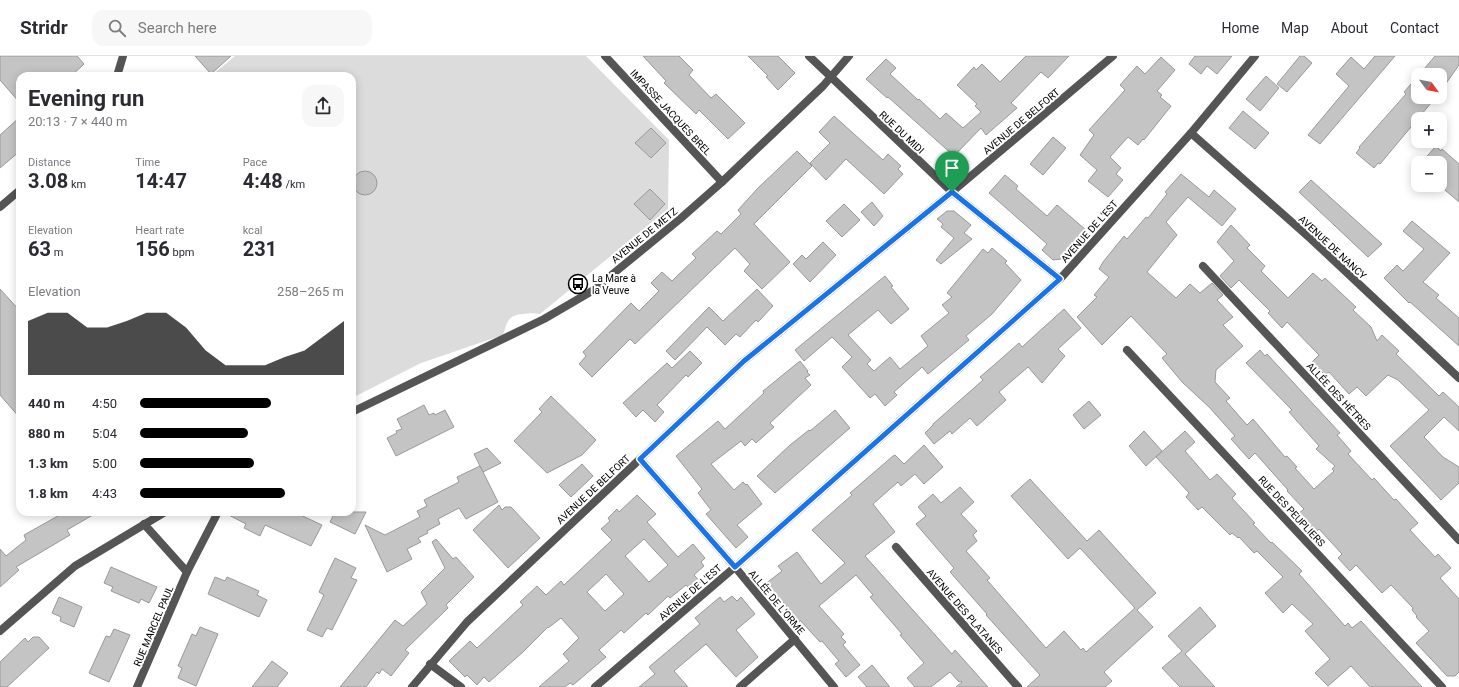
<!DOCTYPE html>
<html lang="en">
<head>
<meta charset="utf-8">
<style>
	:root { --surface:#fff; --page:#f7f7f7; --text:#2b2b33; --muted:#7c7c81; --line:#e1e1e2; --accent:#000 }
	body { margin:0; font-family:Roboto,sans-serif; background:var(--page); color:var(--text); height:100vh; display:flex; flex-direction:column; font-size:15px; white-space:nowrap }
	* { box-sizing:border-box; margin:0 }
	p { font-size:13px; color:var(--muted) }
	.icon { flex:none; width:22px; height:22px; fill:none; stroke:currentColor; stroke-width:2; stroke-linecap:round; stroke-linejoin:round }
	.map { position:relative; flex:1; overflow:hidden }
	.details { position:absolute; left:16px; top:16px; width:340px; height:444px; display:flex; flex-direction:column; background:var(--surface); border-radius:12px; box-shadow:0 2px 10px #0003 }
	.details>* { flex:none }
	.needle { width:26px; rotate:123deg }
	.tools { position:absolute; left:1411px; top:12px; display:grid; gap:8px }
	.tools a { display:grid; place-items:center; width:36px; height:36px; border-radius:8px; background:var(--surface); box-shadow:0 2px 10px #0003; font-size:20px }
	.pin { position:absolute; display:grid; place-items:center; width:34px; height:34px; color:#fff; margin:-41px -17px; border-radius:50% 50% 50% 0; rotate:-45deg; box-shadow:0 0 4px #0007 }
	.pin .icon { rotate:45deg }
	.round { display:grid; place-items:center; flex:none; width:42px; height:42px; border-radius:12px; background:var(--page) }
	.overview { display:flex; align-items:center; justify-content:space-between; height:68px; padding:0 12px }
	h1 { font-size:22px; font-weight:700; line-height:30px }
	.figures { display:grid; grid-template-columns:repeat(3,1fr); gap:6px; height:68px; padding:4px 12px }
	.figures div { display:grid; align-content:center }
	.figures b { font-size:20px; font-weight:700 }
	.figures small { font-size:11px; font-weight:400 }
	.figures p { font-size:11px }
	.chart { height:112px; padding:8px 12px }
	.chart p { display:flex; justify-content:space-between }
	.chart svg { width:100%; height:72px; margin-top:4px; fill:var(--accent); opacity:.7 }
	ul { padding:0 12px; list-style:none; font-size:13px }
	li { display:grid; grid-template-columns:64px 48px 1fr; align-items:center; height:30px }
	li i { height:10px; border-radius:5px; background:var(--accent) }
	header { display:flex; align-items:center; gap:24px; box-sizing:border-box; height:56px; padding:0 20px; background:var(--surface); border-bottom:1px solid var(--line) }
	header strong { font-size:19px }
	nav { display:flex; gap:22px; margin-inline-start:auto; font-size:14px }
	.search { width:280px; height:36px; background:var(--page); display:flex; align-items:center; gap:10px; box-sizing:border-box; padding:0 14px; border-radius:12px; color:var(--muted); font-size:15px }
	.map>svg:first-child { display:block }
	.green { fill:#dcdcdc }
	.building { fill:#c4c4c4; stroke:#999; fill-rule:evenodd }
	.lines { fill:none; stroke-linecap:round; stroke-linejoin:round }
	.minor { stroke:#555; stroke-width:8 }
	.route-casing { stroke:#fff; stroke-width:8 }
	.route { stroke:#1a73e8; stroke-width:5 }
	.labels { text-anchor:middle; stroke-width:4; stroke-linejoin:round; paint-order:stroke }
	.street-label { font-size:10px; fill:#000; stroke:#fff }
	.poi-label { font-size:10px; fill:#000; stroke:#fff; text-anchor:start }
</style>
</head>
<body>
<header>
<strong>Stridr</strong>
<div class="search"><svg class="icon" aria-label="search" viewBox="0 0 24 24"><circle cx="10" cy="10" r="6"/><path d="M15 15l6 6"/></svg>Search here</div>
<nav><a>Home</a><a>Map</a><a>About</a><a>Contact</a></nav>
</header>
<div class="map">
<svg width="1459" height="631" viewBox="0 0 1459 631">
	<rect width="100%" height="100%" fill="#fff"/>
	<path class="green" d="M235,0H586L669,84L668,153L540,258C534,257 530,257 523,258C508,259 507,266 503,279L421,307L352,342V20H211Z"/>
	<g class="building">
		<polygon points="0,0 77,0 84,8 71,20 20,20 20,47 0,24"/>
		<polygon points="195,0 231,0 211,18"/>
		<polygon points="643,0 679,0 693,14 689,19 711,42 716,38 745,67 728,83 699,54 696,58 664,27 666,25"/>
		<polygon points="748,0 778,0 795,17 778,34 766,21 768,20"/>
		<polygon points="1026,0 1069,0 1048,22 1041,16 1011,47 1017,52 986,79 981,72 954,100 888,41 887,42 866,23 886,3 896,12 890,18 918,44 919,43 940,63 946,57 963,72 981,56 975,50 977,48 957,29 974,11 976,14 982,8 1000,26"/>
		<polygon points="1195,0 1232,0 1217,18 1207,10 1201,18 1189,8"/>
		<polygon points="1300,0 1304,0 1312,7 1287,36 1277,28"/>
		<polygon points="1375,0 1395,0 1320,88 1308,79 1349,30 1336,18 1351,1 1364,13"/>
		<polygon points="1435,0 1459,0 1459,9 1440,36 1440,19 1419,19"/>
		<polygon points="1161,1 1175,14 1157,35 1162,39 1160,41 1171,50 1144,84 1143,83 1138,89 1128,81 1110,101 1121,112 1116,118 1123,124 1108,141 1088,125 1097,114 1080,99 1094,79 1089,74 1125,34 1120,29 1137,10 1145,18"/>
		<polygon points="1266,20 1279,32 1260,55 1246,43"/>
		<polygon points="1418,20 1418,41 1436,41 1380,108 1378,107 1374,112 1356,97 1360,92 1359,91 1406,38 1404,36"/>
		<polygon points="1243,55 1269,77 1255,93 1229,72"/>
		<polygon points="834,60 883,104 888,98 901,110 898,113 903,118 884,138 846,103 826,124 810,107 830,87 819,76"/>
		<polygon points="20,61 20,95 0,112 0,79"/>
		<polygon points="651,72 666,87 651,102 635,87"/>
		<polygon points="1053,81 1066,92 1043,119 1030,108"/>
		<polygon points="1436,90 1441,95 1442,93 1459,108 1459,146 1439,129 1440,107 1421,107"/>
		<polygon points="797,95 812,110 754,168 790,206 762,233 744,215 750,208 735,192 635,288 630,283 592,321 579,308 586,300 583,296 631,247 639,255 659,235 651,227 662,216 672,225 677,220 696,202 692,198 717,175 721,178 741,158 738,154 758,132"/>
		<circle cx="365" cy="127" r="12"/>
		<polygon points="1181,118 1209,141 1214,134 1236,153 1222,170 1188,141 1166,166 1177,179 1147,216 1176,242 1190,228 1200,237 1212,227 1223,239 1217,244 1233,261 1223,269 1243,290 1216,314 1215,326 1230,342 1226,345 1247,369 1253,363 1285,401 1287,400 1297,411 1295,412 1314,433 1334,415 1332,413 1335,410 1316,393 1319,390 1289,356 1292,354 1246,307 1260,294 1265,300 1267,298 1340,377 1337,379 1351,395 1348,398 1372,424 1374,422 1394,444 1396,443 1418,467 1410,474 1435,501 1438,498 1451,512 1440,522 1459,543 1459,616 1455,620 1447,620 1416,587 1429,575 1416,561 1417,560 1412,554 1413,552 1391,529 1382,537 1356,509 1350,515 1338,502 1342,498 1319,473 1315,477 1298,458 1304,453 1287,435 1288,434 1255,397 1249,403 1231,383 1235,380 1209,351 1182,326 1162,302 1167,298 1131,260 1102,289 1077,261 1097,241 1094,239 1109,221 1099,213 1103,206 1124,180 1127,183 1146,161 1148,162 1167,138 1165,136"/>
		<polygon points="1005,119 1018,130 1016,133 1047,160 1057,149 1086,174 1061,203 1053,204 1042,194 1047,188 989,137"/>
		<polygon points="1311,124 1382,188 1368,201 1299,136"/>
		<polygon points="650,133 665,148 650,164 634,148"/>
		<polygon points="872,146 883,160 874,170 861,156"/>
		<polygon points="844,148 860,164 842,181 826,165"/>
		<polygon points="947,155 954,155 971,169 964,177 972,183 941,208 936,204 954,182 941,171 943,168 937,163"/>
		<polygon points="1412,165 1450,197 1423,226 1439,239 1436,242 1459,262 1459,290 1410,246 1409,247 1384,222 1397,209 1403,215 1424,193 1403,175"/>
		<polygon points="1231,169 1250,189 1247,192 1265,210 1261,215 1288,242 1313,217 1322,225 1325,222 1356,251 1353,254 1371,271 1377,285 1382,279 1399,295 1396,298 1439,340 1443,336 1459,351 1459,375 1444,361 1424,381 1443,401 1459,411 1459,427 1441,444 1390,390 1429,354 1398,324 1388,319 1366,340 1357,331 1349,338 1329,316 1325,319 1312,306 1319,299 1287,266 1282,272 1268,257 1270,255 1239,224 1231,232 1220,220 1234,205 1217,186"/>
		<polygon points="823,186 836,199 810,226 793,208 802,199 806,203"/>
		<polygon points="992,192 1007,205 1005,207 1021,224 992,258 966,280 969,284 928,318 922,311 894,336 897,339 885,350 875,338 870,342 842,311 852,301 832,281 804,305 795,294 885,220 893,230 891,231 909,253 891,268 878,254 848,279 871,304 867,308 874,315 890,301 900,313 928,290 921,280 949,257 942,249 952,241 947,237 983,193 988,197"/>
		<polygon points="0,233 20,255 20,362 0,339"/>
		<polygon points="757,233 773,250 758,266 756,264 740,281 736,278 725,289 707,271 675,304 666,295 709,251 723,265"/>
		<polygon points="1064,253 1081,272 1058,293 1065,300 1042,327 1028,311 999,336 1006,344 977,370 970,362 952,378 950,375 934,388 925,377 933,369 933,368 983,324 980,321 994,309 1019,287 1022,291"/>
		<polygon points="690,295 702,307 688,321 686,319 657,349 664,356 655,366 643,354 636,361 623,347 667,307 672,312"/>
		<polygon points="800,305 808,315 807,316 810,319 805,322 811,329 770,367 774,371 756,387 752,383 745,390 741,385 711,408 734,434 743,426 746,429 747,428 762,448 737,469 748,481 736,492 706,458 711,454 698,437 702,433 676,400 718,365 725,373 764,337 763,335"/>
		<polygon points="551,340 596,384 582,399 547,417 514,385 542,356 539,353"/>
		<polygon points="1089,345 1101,359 1084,373 1073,359"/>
		<polygon points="424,349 429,359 434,357 435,359 445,354 454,371 396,400 387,382 397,377 396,375 402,373 397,363"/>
		<polygon points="835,354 850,372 775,437 757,420 790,389 809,374 810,375"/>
		<polygon points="1144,375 1162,395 1146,410 1129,390"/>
		<polygon points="1185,375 1195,386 1185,395 1210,424 1217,418 1236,438 1232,442 1255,467 1253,468 1271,487 1272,486 1302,515 1299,518 1345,570 1348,567 1352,572 1361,565 1422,631 1370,631 1351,610 1328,630 1315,617 1330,603 1305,575 1313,568 1292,548 1283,557 1265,537 1283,521 1257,495 1254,497 1239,481 1238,482 1232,477 1230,479 1202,451 1198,454 1186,441 1189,437 1156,401"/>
		<polygon points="924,389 943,411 924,428 915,418 901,430 898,426 873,448 895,476 865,500 952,598 955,594 988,631 956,631 962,626 961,625 959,626 950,616 931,631 915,631 907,622 924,607 900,579 902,578 870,541 873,539 856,519 819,550 844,578 841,581 846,586 843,589 860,609 846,621 835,608 839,605 822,585 820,586 800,564 799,566 782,545 780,547 764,529 782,515 778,510 797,496 821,528 845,507 812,474 852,439 850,437 893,400 895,399 904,408"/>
		<polygon points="487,392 501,407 483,416 474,398"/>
		<polygon points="582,408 593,420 571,441 559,429"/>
		<polygon points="480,410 498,446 466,463 459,452 438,463 440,468 427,475 428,477 418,482 421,486 407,493 412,503 387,516 365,469 385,479 420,461 417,455 427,450 424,444 459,426 457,421"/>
		<polygon points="1030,423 1087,485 1099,474 1156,537 1137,554 1153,571 1104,616 1112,625 1105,631 1027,631 1040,619 986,559 987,558 950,516 954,512 916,468 926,460 918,451 933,438 941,447 960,431 974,446 961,458 977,475 973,479 977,485 966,495 990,522 987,524 1046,592 1064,575 1081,594 1083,592 1086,596 1135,552 1080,492 1068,503 1011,440"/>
		<path d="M637,439L656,458L647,466L678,501L693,488L705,502L701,506L704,510L694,519L703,529L694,537L686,529L670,542L668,540L648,559L646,557L624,577L621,574L599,594L606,601L573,629L570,627L565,631H539L569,605L563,598L579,582L561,562L548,572V571L523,596L489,626L484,621L477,629L467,619L465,621L449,605L470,585L477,592L523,549L520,546L537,530L546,539L561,525L564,529L612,484L601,473L610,465L608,462L617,453L619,456ZM644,483L668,509L649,526L625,500ZM606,518L624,538L605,555L587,536Z"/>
		<polygon points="499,449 502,454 505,451 511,451 540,482 508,512 473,474"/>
		<polygon points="65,456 98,456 67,474 70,479 16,511 19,514 0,531 0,493 6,500 26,484 24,479"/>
		<polygon points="223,456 294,456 322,469 311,490 265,469 260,480 244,472 246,468"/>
		<polygon points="335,456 366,456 355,478 330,466"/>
		<polygon points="436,483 453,503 456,501 474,521 446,549 448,552 405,594 409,597 391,620 382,613 379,618 377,616 366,631 340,631 395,564 403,570 427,548 421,536 445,512 432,486"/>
		<polygon points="335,502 356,512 351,522 357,524 332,574 327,572 322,581 307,574 324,539 319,536"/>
		<polygon points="111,511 157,531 149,547 141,543 139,547 111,535 113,531 104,527"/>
		<polygon points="215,521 225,525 227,521 259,535 257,539 267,544 259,561 208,538"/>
		<polygon points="732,540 737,545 741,541 755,558 736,574 758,601 736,621 706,588 674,615 688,631 639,631 655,618 649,611 700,568 695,562 720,541 724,546"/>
		<polygon points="59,541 82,551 74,571 60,565 61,561 52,557"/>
		<polygon points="1200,551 1216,570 1185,598 1215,631 1180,631 1162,612 1182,595 1168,580"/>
		<polygon points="200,571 218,578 196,630 178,622 182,612 178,610 192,578 196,580"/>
		<polygon points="114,573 130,579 109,626 89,617 106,580 110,581"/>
		<polygon points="33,581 39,581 49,592 7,631 0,631 0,606 25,582 28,586"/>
		<polygon points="272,605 288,617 277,631 252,631"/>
		<polygon points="872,609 890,631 867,631 858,621"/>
	</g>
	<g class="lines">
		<g class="minor">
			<polyline points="605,0 722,126"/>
			<polyline points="809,0 952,136 1060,223"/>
			<polyline points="117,20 123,0"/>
			<polyline points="1191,77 1311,183 1459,322"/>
			<polyline points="0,151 20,134"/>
			<polyline points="1203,210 1459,484"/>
			<polyline points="1127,294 1442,631"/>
			<polyline points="352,356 544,263 592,235 680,163 722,126 823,30 849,0"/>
			<polyline points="640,403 735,511 834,631"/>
			<polyline points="144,468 187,516"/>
			<polyline points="896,491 1018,631"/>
			<polyline points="0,575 75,510 165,456"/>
			<polyline points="430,608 461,631"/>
			<polyline points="137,631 187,516 218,456"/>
			<polyline points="412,631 467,566 744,305 952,136 1113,0"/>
			<polyline points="595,631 735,511 1060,223 1191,77 1255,0"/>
			<polyline points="740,631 795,583"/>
		</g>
	</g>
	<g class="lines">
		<g class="route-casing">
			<polygon id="route" points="952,136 1060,223 735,511 640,403 744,305"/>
		</g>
		<use href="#route" class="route"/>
	</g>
	<defs>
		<g id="bus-ring" transform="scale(1)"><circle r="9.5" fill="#fff" stroke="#000" stroke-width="1.5"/><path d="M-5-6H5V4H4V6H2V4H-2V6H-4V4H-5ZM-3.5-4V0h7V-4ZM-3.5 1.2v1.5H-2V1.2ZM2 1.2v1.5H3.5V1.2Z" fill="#000"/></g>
	</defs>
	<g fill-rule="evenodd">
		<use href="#bus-ring" x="578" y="228"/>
	</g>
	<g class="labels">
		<g class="street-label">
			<text transform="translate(671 56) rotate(47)" y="4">IMPASSE JACQUES BREL</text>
			<text transform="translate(1021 65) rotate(-40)" y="4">AVENUE DE BELFORT</text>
			<text transform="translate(902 76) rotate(43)" y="4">RUE DU MIDI</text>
			<text transform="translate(1089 175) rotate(-48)" y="4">AVENUE DE L'EST</text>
			<text transform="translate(644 179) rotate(-39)" y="4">AVENUE DE METZ</text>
			<text transform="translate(1333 191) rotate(43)" y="4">AVENUE DE NANCY</text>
			<text transform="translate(1339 340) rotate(47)" y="4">ALLÉE DES HÊTRES</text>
			<text transform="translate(593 433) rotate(-43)" y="4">AVENUE DE BELFORT</text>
			<text transform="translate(1292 455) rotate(47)" y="4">RUE DES PEUPLIERS</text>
			<text transform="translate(690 536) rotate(-41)" y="4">AVENUE DE L'EST</text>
			<text transform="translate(777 546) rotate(50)" y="4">ALLÉE DE L'ORME</text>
			<text transform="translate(965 555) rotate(49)" y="4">AVENUE DES PLATANES</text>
			<text transform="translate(153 570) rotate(-67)" y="4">RUE MARCEL PAUL</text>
		</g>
		<g class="poi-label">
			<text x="592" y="226">La Mare à<tspan x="592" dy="12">la Veuve</tspan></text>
		</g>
	</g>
</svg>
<div class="tools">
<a><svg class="needle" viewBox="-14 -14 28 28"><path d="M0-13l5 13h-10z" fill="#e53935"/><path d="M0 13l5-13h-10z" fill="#7c7c81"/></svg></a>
<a>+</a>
<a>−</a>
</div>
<div class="pin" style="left:952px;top:136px;background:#1e9e55"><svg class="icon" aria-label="arrive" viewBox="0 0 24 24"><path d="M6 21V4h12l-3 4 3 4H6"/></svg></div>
<section class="details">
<div class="overview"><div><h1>Evening run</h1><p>20:13 · 7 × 440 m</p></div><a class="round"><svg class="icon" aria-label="share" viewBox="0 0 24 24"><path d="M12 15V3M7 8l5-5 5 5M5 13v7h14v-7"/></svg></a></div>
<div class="figures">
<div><p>Distance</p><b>3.08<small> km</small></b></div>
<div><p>Time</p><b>14:47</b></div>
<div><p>Pace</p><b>4:48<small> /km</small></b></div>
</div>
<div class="figures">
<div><p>Elevation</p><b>63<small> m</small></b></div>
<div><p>Heart rate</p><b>156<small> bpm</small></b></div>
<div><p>kcal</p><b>231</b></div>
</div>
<div class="chart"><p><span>Elevation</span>258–265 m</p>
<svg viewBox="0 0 160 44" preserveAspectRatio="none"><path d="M0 44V11L10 6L20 6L30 15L40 15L50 11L60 6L70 6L80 15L90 29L100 38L110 38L120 38L130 33L140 29L150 20L160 11V44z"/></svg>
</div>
<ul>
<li><b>440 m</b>4:50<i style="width:64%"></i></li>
<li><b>880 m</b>5:04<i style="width:53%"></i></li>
<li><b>1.3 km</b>5:00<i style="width:56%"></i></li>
<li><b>1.8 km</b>4:43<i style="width:71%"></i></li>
</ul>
</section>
</div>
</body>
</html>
